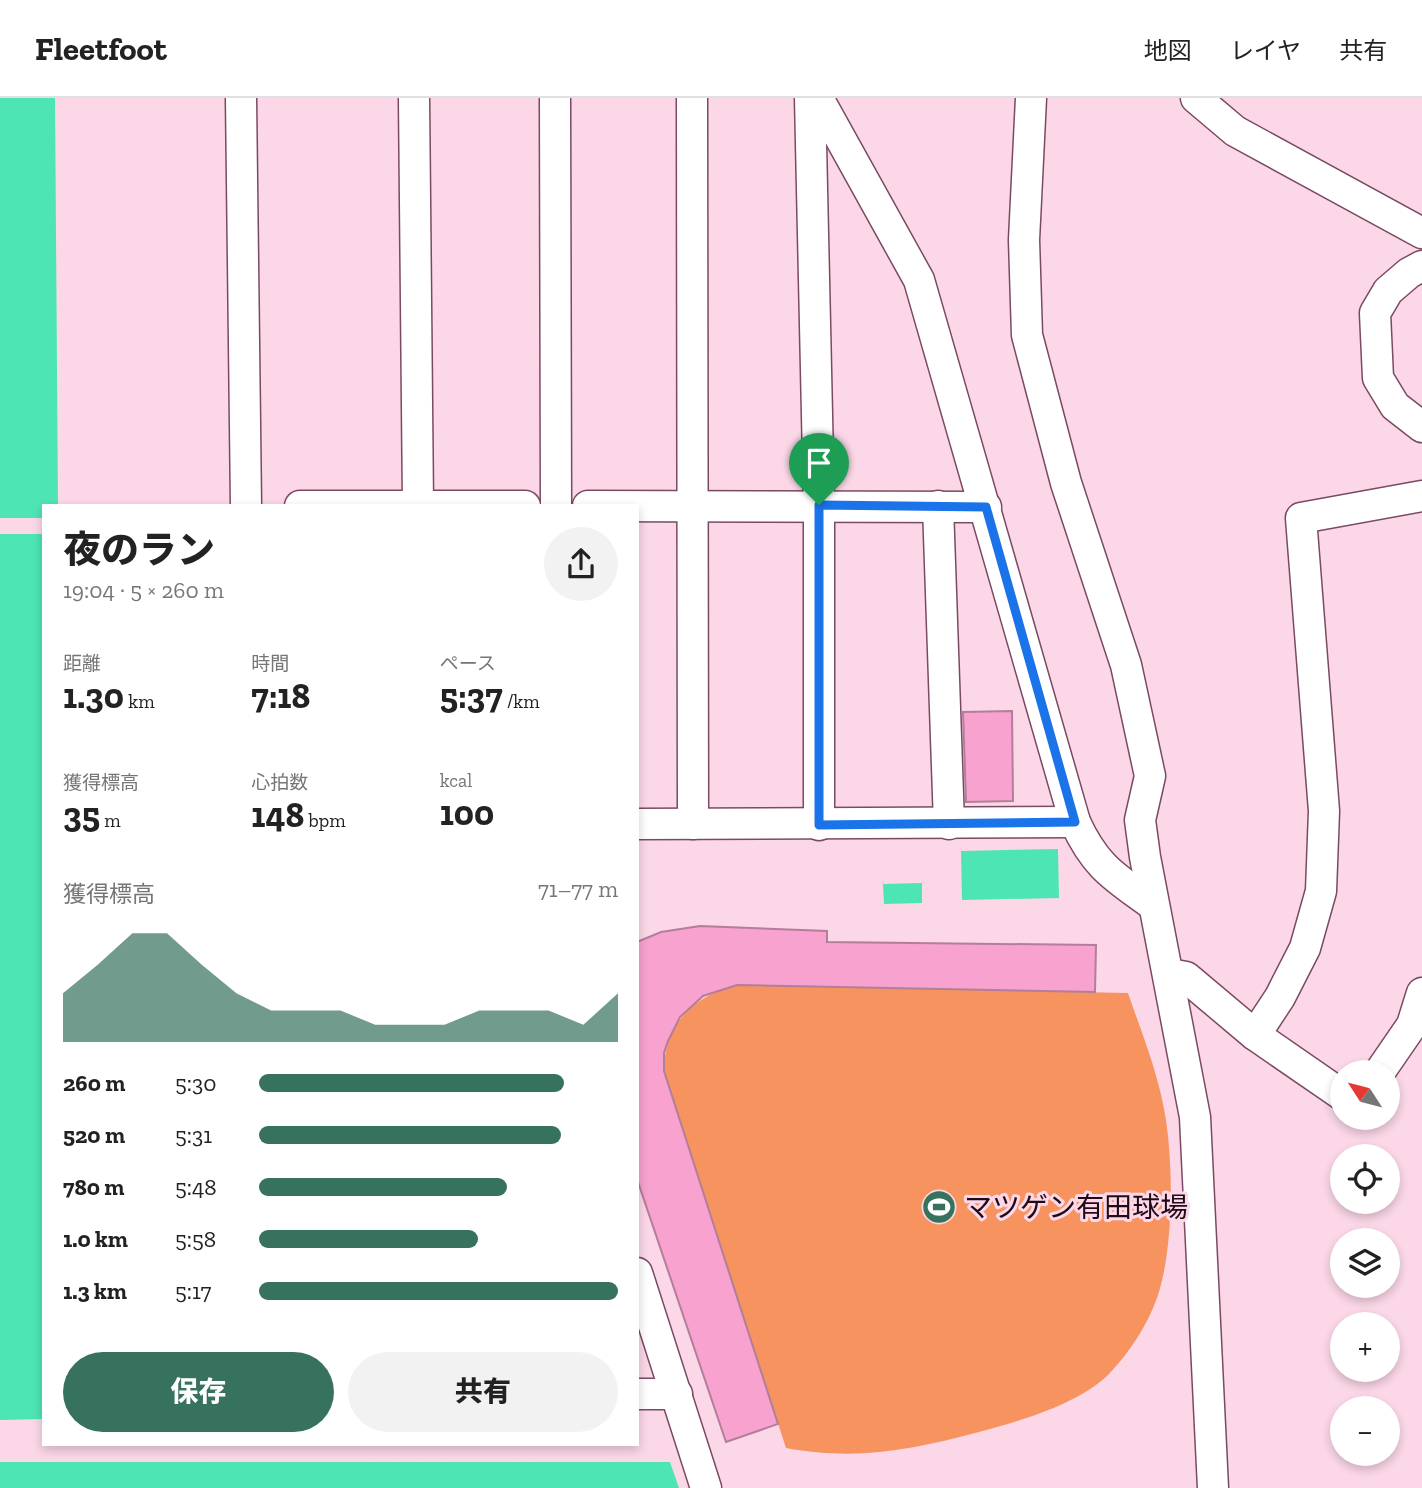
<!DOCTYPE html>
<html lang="ja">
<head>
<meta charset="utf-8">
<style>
	:root { --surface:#fff; --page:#f2f2f2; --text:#222; --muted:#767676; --line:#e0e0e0; --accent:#36725d }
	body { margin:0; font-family:"Zilla Slab","Noto Sans JP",serif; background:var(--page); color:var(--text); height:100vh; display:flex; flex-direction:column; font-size:26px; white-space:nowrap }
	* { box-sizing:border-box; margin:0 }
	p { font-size:23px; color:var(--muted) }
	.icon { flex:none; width:38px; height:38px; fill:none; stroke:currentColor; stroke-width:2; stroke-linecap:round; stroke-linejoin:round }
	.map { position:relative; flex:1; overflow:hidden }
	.sheet { position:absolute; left:42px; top:406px; width:597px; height:942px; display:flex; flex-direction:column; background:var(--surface); border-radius:0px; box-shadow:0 4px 10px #0003 }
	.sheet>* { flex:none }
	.needle { width:46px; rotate:306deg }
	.fabs { position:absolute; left:1330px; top:962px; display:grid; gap:14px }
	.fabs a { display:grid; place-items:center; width:70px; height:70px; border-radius:50%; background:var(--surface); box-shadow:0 4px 10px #0003; font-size:35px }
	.pin { position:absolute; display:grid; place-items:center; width:60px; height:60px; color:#fff; margin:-72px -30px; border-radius:50% 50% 50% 0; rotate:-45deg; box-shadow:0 0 7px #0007 }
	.pin .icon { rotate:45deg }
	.round { display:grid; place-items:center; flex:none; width:74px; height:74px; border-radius:37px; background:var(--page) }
	.overview { display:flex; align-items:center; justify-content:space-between; height:119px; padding:0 21px }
	h1 { font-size:38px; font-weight:800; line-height:52px }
	.metrics { display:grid; grid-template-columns:repeat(3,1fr); gap:10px; height:119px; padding:7px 21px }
	.metrics div { display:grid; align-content:center }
	.metrics b { font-size:35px; font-weight:800 }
	.metrics small { font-size:19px; font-weight:400 }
	.metrics p { font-size:19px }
	.chart { height:196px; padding:14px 21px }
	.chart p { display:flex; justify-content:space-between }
	.chart svg { width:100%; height:126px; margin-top:7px; fill:var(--accent); opacity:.7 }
	.button { display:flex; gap:14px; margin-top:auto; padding:14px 21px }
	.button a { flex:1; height:80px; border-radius:42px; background:var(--accent); color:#fff; font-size:28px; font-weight:800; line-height:80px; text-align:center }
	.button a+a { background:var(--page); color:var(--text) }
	ul { padding:0 21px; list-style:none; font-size:23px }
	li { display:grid; grid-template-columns:112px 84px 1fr; align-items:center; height:52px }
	li i { height:18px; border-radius:9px; background:var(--accent) }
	header { display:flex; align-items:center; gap:42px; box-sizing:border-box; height:98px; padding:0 35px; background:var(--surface); border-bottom:2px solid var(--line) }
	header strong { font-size:33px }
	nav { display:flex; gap:38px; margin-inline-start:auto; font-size:24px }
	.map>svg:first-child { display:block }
	.green { fill:#f7935e }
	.water { fill:#4ee5b4 }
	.pier { fill:#fbd7e8 }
	.building { fill:#f8a2cf; stroke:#b37e99; stroke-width:2 }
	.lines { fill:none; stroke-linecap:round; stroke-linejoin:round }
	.minor-casing { stroke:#7a4a63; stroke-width:33 }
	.minor { stroke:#fff; stroke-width:30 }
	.route-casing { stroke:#fff; stroke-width:14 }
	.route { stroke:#1a73e8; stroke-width:9 }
	.labels { text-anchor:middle; stroke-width:6; stroke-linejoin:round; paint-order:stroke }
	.poi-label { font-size:28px; fill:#1e0b16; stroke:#fbd7e8; text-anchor:start }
</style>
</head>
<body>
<header>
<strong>Fleetfoot</strong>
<nav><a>地図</a><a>レイヤ</a><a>共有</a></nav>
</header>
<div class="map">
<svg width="1422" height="1390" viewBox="0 0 1422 1390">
	<rect width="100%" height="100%" fill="#fbd7e8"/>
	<path class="green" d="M737,887L1128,895C1141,933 1157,972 1164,1011C1174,1062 1174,1151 1157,1200C1147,1228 1129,1255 1109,1276C1079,1306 1020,1323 979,1334C911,1352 857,1363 786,1350L664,973C664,926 693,898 737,887Z"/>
	<g class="water">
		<polygon points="0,0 55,0 58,408 44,408 44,420 0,420"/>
		<polygon points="0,436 44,436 44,1321 0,1322"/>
		<polygon points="1058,751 1059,800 962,802 961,753"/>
		<polygon points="922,785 922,805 884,806 883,786"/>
		<polygon points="0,1364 670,1364 679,1390 0,1390"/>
	</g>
	<polygon class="pier" points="0,1360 668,1361 670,1364 0,1364"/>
	<g class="building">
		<polygon points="1012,613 1013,703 966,704 963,614"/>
		<polygon points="700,828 827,833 827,844 1096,847 1095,894 737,887 703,898 680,919 668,943 664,955 664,973 778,1326 726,1344 637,1081 637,844 661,834"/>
	</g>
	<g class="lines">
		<g class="minor-casing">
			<g id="minor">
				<polyline points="241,0 246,408"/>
				<polyline points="414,0 418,408"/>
				<polyline points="555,0 556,408"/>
				<polyline points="692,0 693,726"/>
				<polyline points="810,0 819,407 819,727"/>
				<path d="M818,0L919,182L1075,724C1096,770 1115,779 1153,807"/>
				<polyline points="1031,0 1024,142 1027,237 1066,385 1126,567 1150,678 1140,722 1145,759 1195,1019 1213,1390"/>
				<polyline points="1196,0 1235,33 1422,135"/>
				<polyline points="1422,168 1409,175 1388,193 1375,215 1378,280 1395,308 1422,329"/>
				<polyline points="300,408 525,408"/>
				<polyline points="588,408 986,409"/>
				<polyline points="938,408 949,726"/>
				<polyline points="637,726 1075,724"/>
				<polyline points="1169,876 1186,879 1255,937 1342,997"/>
				<polyline points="1255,937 1280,899 1305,850 1321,793 1324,713 1301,420 1422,398"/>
				<polyline points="1379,975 1412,927 1422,895"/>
				<polyline points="637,1175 706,1390"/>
				<polyline points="637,1296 677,1296"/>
			</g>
		</g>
		<use href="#minor" class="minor"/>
	</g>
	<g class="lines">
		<g class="route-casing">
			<polygon id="route" points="819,407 986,409 1075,724 819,727"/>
		</g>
		<use href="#route" class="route"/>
	</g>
	<defs>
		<g id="stadium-disc" transform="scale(1.75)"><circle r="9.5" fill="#36725d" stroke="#fbd7e8"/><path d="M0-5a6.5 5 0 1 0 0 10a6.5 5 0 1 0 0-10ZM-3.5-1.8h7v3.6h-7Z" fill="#fff"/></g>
	</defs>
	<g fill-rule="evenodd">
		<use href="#stadium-disc" x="939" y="1109"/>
	</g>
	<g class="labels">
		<g class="poi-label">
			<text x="964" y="1119">マツゲン有田球場</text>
		</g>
	</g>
</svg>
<div class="fabs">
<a><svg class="needle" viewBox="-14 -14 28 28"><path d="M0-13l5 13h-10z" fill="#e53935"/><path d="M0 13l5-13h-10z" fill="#767676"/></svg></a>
<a><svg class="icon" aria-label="locate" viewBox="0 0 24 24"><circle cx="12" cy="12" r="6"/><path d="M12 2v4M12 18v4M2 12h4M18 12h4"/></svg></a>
<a><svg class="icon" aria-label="layers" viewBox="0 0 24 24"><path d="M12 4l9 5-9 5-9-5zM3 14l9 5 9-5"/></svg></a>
<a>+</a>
<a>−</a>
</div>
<div class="pin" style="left:819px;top:407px;background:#1e9e55"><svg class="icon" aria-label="arrive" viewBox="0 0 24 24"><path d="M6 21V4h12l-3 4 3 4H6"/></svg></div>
<section class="sheet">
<div class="overview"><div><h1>夜のラン</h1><p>19:04 · 5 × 260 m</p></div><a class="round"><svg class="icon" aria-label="share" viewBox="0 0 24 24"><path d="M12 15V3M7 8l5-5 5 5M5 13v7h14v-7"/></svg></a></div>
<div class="metrics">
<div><p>距離</p><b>1.30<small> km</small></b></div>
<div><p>時間</p><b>7:18</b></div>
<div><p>ペース</p><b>5:37<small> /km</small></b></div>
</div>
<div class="metrics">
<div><p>獲得標高</p><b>35<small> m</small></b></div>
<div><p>心拍数</p><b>148<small> bpm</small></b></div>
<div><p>kcal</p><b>100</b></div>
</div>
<div class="chart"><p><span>獲得標高</span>71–77 m</p>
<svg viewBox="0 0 160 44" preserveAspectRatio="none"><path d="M0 44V27L10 17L20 6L30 6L40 17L50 27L60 33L70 33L80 33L90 38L100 38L110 38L120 33L130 33L140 33L150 38L160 27V44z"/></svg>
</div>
<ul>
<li><b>260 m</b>5:30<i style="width:85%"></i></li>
<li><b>520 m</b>5:31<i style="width:84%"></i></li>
<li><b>780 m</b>5:48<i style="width:69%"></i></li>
<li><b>1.0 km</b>5:58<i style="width:61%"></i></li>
<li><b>1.3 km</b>5:17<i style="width:100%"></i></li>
</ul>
<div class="button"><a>保存</a><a>共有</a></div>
</section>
</div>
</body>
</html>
